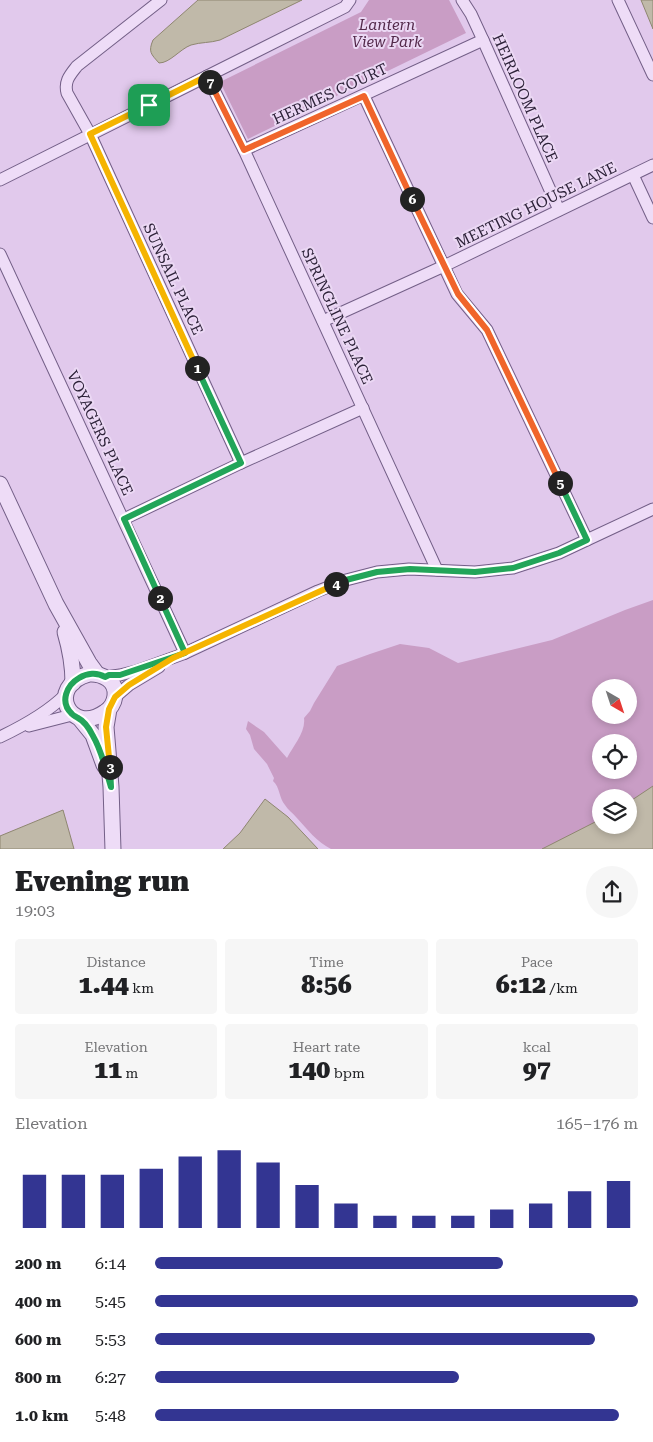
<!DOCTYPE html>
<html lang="en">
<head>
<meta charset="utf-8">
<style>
	:root { --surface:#fff; --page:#f6f6f6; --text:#202124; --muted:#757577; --accent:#333592 }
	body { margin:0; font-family:"Roboto Serif",serif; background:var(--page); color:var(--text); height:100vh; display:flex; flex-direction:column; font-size:19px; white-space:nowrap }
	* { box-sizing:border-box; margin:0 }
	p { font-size:16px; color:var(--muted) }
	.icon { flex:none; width:28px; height:28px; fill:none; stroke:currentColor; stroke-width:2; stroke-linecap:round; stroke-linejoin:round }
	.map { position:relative; height:849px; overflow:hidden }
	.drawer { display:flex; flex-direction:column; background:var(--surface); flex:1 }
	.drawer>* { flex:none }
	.needle { width:32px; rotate:141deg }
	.controls { position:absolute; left:592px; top:679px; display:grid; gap:10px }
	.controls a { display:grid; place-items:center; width:45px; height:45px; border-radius:50%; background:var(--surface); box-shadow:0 2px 8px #0003; font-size:25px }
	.pin { position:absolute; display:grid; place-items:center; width:42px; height:42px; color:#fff; margin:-21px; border-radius:10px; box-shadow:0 2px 8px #0006 }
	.km { position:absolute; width:25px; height:25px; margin:-12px; border-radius:50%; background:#222; color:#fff; font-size:14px; line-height:25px; text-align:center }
	.round { display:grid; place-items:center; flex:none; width:52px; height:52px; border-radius:26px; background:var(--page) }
	.summary { display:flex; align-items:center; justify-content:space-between; height:85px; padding:0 15px }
	h1 { font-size:28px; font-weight:800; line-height:38px }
	.metrics { display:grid; grid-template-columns:repeat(3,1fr); gap:8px; height:85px; padding:5px 15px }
	.metrics div { display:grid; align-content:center; border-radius:5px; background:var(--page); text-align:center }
	.metrics b { font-size:25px; font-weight:800 }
	.metrics small { font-size:14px; font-weight:400 }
	.metrics p { font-size:14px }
	.chart { height:140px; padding:10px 15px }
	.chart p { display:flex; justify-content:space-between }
	.chart svg { width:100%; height:90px; margin-top:5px; stroke:var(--accent); stroke-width:6 }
	ul { padding:0 15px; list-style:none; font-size:16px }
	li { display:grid; grid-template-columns:80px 60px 1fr; align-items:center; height:38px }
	li i { height:12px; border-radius:6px; background:var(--accent) }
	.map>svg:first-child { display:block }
	.green { fill:#c99dc5; fill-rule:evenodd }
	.water { fill:#c0b9a9; stroke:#8e8670 }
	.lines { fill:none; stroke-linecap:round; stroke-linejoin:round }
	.minor-casing { stroke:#735f87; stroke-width:13 }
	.tertiary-casing { stroke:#735f87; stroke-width:17 }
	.minor { stroke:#eedcf7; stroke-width:11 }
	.tertiary { stroke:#eedcf7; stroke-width:15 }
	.split-1-casing { stroke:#fff; stroke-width:10 }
	.split-2-casing { stroke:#fff; stroke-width:10 }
	.split-3-casing { stroke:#fff; stroke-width:10 }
	.split-4-casing { stroke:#fff; stroke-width:10 }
	.split-5-casing { stroke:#fff; stroke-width:10 }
	.split-6-casing { stroke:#fff; stroke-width:10 }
	.split-7-casing { stroke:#fff; stroke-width:10 }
	.split-8-casing { stroke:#fff; stroke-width:10 }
	.split-1 { stroke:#f5b400; stroke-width:6 }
	.split-2 { stroke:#22a559; stroke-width:6 }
	.split-3 { stroke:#22a559; stroke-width:6 }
	.split-4 { stroke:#f5b400; stroke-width:6 }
	.split-5 { stroke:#22a559; stroke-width:6 }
	.split-6 { stroke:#f0652b; stroke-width:6 }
	.split-7 { stroke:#f0652b; stroke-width:6 }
	.split-8 { stroke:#f5b400; stroke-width:6 }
	.labels { text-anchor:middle; stroke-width:4; stroke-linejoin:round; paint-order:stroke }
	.park-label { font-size:15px; font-style:italic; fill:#53294a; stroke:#ebd8f4 }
	.street-label { font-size:15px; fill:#2c2138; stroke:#ebd8f4 }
</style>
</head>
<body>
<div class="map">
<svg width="653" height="850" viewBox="0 0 653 850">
	<rect width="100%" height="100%" fill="#e1c9ec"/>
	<g class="green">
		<polygon points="369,0 449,0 466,33 248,139 220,82 361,12"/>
		<path d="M653,600V849H331C317,842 307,829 296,817C293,813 288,810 285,805C279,798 280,787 273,781L274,778L267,764L254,749L250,735L246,729L248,721L264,732L287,758C293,746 306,732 304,718L310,711L314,703L337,666L370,654L400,644L429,648L458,663L552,640L625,610ZM601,688H629V715H601ZM601,742H629V770H601ZM601,798H629V825H601Z"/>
	</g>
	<g class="water">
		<path d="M198,0H302L220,40C210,43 201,42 191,45C180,49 170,63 159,63C151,54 148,52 153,40Z"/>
		<polygon points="641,0 653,0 653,29"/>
		<polygon points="653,786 653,849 542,849 601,819 601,825 629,825 629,802"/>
		<polygon points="265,799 288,817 318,849 223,849 240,833"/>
		<polygon points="63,810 74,849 0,849 0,836"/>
	</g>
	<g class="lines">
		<g class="minor-casing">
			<g id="minor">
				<path d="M161,0L77,66C70,75 64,81 67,93L90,134L241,463"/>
				<polyline points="462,0 471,14 483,40 559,210"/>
				<polyline points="618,0 653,75"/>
				<polyline points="207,76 244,150 437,570"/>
				<polyline points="364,96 457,294 487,330 587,540"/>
				<polyline points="244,150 483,40"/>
				<polyline points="633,175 653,218"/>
				<polyline points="0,180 345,7 350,0"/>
				<polyline points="0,254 185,653"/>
				<polyline points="323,321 444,266 653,165"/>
				<polyline points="124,519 241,463 363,408"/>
				<polyline points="105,677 120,675 136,671 183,654 318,591 346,580 377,572 409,569 475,572 513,568 559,553 653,509"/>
				<polyline points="115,697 129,685 159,667"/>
				<polyline points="29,726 72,715"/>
				<path d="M0,737C23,726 47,713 65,695"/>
			</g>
		</g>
		<g class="tertiary-casing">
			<g id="tertiary">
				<polyline points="0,484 56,604 89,663 97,674"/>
				<path d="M65,632C70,649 73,665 73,683"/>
				<path d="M89,674C102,673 117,681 115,696C114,703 110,709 105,712C70,737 45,686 89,674Z"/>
				<polyline points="109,709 106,727 111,787 113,850"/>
				<polyline points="80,719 93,735 104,765"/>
			</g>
		</g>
		<use href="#minor" class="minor"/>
		<use href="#tertiary" class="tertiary"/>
	</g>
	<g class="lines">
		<g class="split-1-casing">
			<polyline id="split-1" points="149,105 90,134 197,368"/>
		</g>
		<g class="split-2-casing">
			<polyline id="split-2" points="160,598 124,519 241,463 197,368"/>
		</g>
		<g class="split-3-casing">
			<path id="split-3" d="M110,767L111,787C106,771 102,751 93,736C90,730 84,721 78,718C75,716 74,716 72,714C59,702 67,685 79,678C87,673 97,672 105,677L109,675H120L185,653L160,598"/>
		</g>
		<g class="split-4-casing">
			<polyline id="split-4" points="110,767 106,727 109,709 115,697 129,685 173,658 336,584"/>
		</g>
		<g class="split-5-casing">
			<polyline id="split-5" points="336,584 346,580 377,572 410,569 475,572 513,568 559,553 587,540 560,483"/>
		</g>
		<g class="split-6-casing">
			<polyline id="split-6" points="412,199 458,294 487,330 560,483"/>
		</g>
		<g class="split-7-casing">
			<polyline id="split-7" points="210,82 244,150 364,96 412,199"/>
		</g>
		<g class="split-8-casing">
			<polyline id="split-8" points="149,105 207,76 210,82"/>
		</g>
		<use href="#split-1" class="split-1"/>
		<use href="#split-2" class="split-2"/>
		<use href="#split-3" class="split-3"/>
		<use href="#split-4" class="split-4"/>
		<use href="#split-5" class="split-5"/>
		<use href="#split-6" class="split-6"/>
		<use href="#split-7" class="split-7"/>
		<use href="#split-8" class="split-8"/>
	</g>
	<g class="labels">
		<g class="park-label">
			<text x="387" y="30">Lantern<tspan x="387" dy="17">View Park</tspan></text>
		</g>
		<g class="street-label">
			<text transform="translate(330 94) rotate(-25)" y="5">HERMES COURT</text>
			<text transform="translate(525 98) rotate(66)" y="5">HEIRLOOM PLACE</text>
			<text transform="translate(536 205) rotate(-26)" y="5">MEETING HOUSE LANE</text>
			<text transform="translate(173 279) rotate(65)" y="5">SUNSAIL PLACE</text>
			<text transform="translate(337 316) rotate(65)" y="5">SPRINGLINE PLACE</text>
			<text transform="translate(100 433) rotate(65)" y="5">VOYAGERS PLACE</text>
		</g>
	</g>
</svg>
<div class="controls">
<a><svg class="needle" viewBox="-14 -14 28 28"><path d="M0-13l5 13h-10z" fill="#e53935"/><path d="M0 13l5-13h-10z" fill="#757577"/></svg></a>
<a><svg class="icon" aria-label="locate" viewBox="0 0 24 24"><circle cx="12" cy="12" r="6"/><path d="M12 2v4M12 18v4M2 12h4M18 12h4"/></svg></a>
<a><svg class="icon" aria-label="layers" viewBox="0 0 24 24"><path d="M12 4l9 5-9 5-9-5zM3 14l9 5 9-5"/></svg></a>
</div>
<div class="pin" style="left:149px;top:105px;background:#1e9e55"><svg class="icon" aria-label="arrive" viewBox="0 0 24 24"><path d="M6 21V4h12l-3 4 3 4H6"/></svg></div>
<b class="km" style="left:197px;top:368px">1</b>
<b class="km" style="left:160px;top:598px">2</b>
<b class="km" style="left:110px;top:767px">3</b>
<b class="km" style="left:336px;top:584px">4</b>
<b class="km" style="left:560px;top:483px">5</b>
<b class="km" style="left:412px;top:199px">6</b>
<b class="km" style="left:210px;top:82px">7</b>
</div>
<section class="drawer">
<div class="summary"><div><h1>Evening run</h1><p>19:03</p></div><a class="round"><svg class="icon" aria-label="share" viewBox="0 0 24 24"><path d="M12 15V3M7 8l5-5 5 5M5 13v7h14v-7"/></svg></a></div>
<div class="metrics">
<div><p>Distance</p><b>1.44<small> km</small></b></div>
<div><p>Time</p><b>8:56</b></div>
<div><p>Pace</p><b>6:12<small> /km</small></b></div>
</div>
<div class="metrics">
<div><p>Elevation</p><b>11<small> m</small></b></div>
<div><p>Heart rate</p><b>140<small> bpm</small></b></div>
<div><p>kcal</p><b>97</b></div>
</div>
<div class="chart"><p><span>Elevation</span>165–176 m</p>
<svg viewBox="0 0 160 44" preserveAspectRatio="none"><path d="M5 44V18M15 44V18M25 44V18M35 44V15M45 44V9M55 44V6M65 44V12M75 44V23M85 44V32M95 44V38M105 44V38M115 44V38M125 44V35M135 44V32M145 44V26M155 44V21"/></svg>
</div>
<ul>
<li><b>200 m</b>6:14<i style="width:72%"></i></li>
<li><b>400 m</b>5:45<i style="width:100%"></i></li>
<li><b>600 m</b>5:53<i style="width:91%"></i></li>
<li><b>800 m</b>6:27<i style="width:63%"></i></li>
<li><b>1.0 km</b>5:48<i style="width:96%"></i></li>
</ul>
</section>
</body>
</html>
